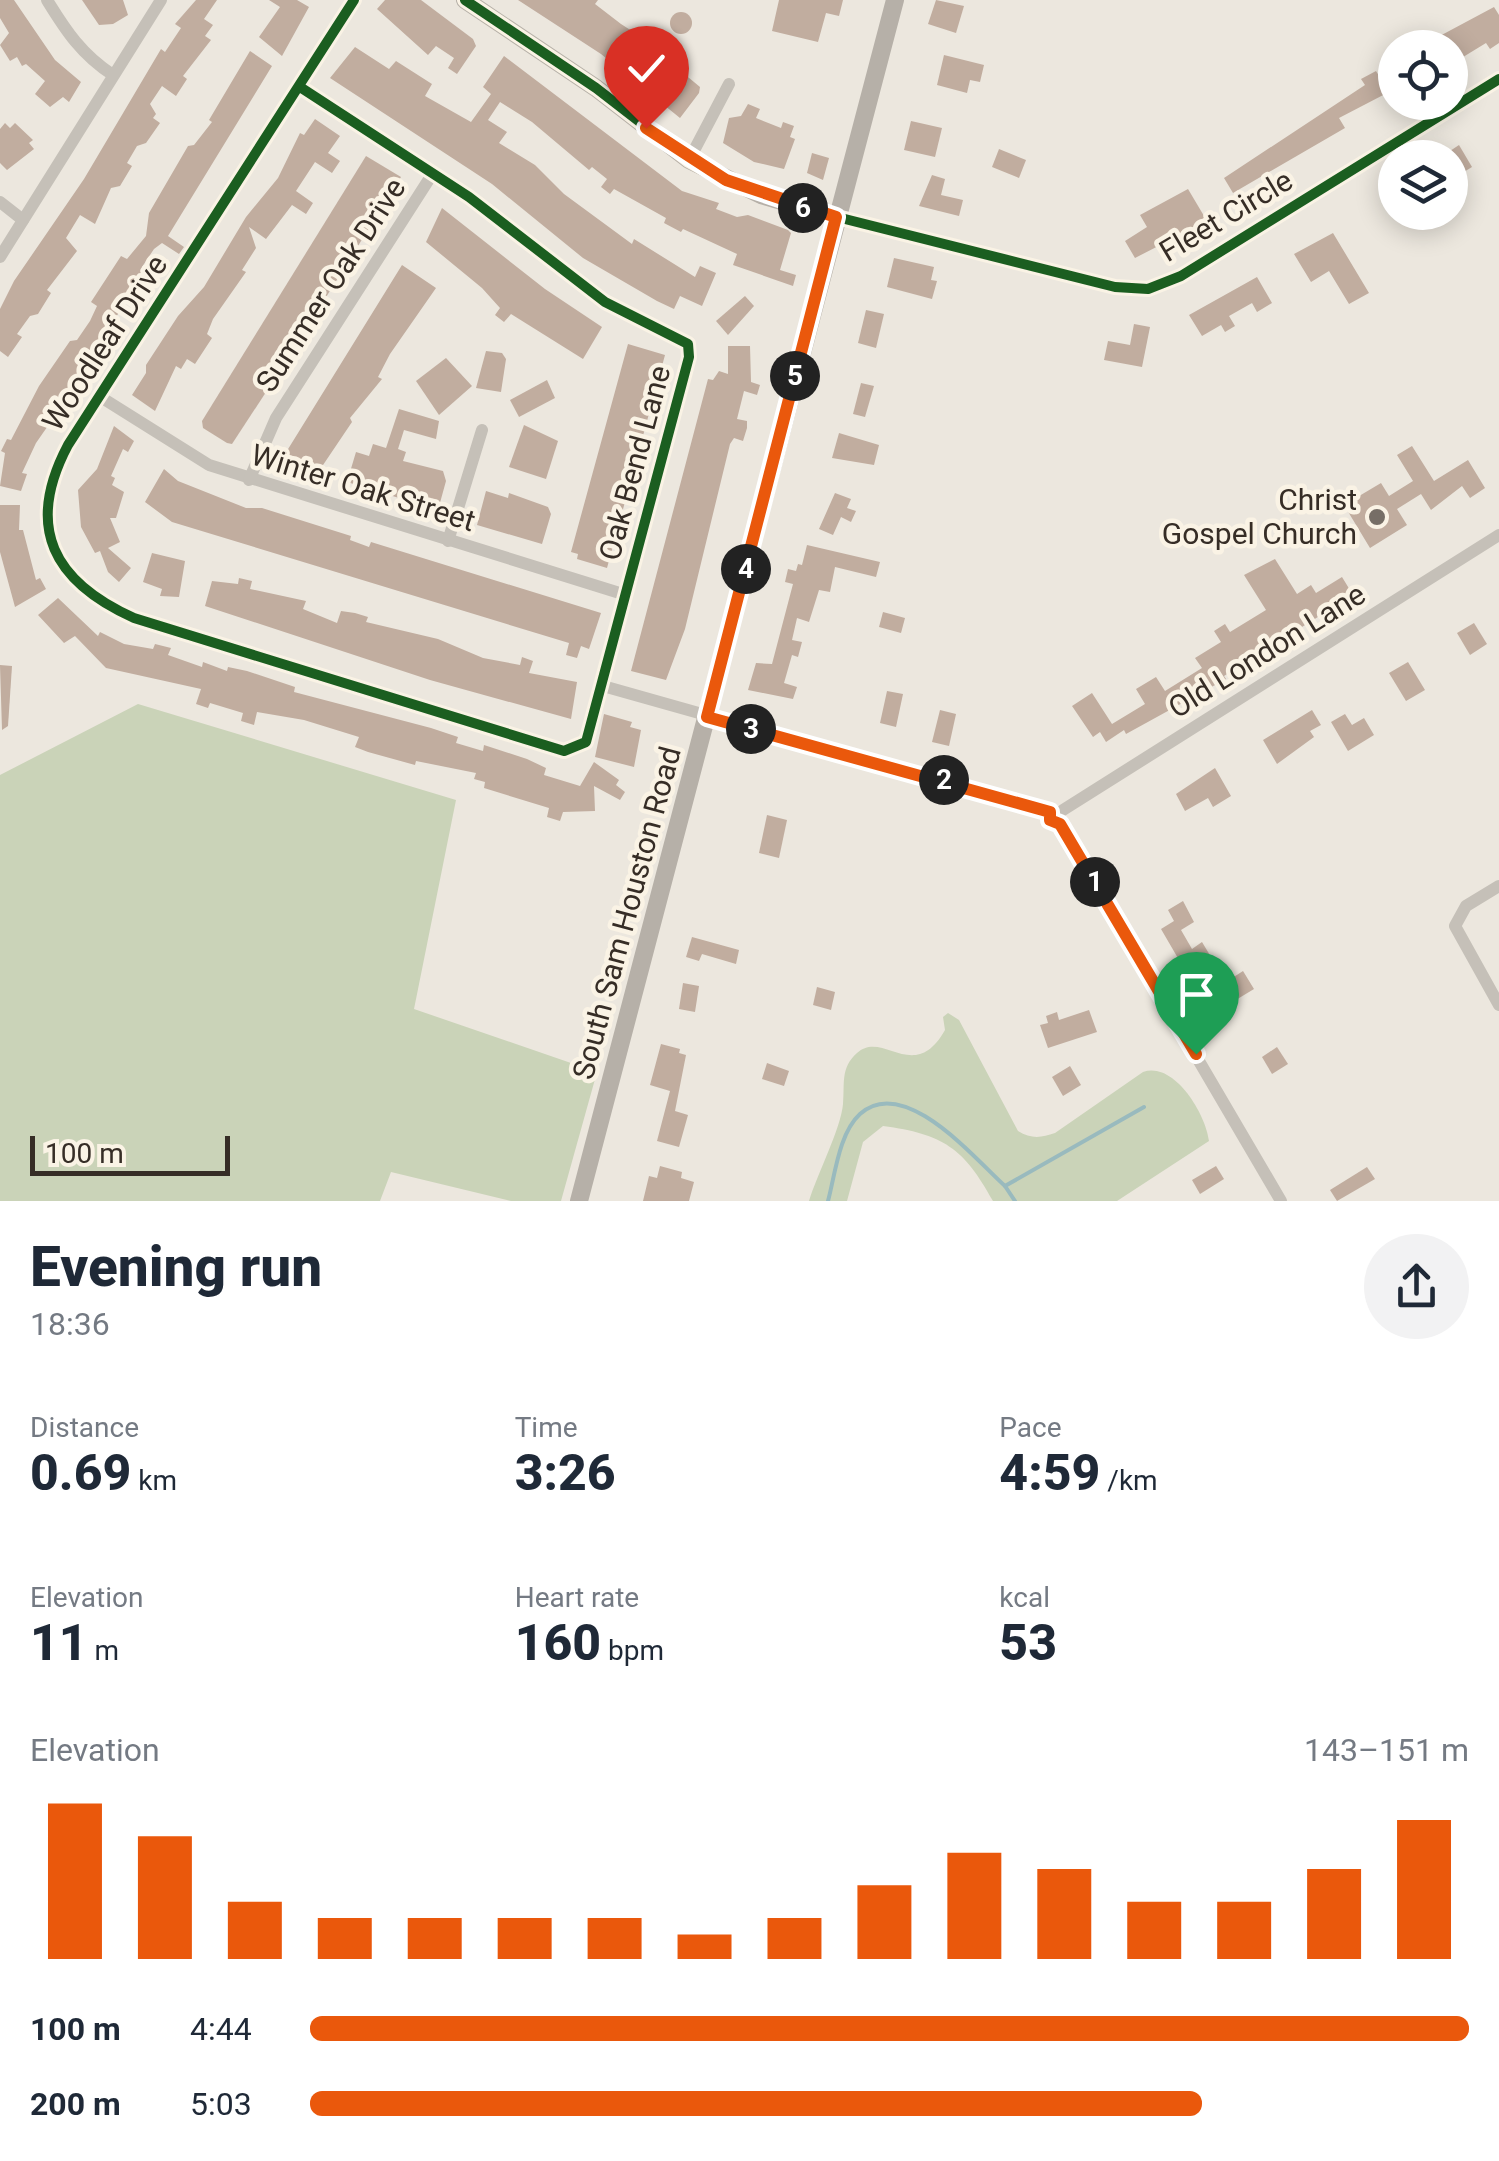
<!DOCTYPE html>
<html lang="en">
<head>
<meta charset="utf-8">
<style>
	:root { --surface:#fff; --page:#f2f2f3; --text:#1f2937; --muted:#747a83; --accent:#ea580c }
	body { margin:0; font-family:Roboto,sans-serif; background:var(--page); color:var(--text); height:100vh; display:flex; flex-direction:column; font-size:38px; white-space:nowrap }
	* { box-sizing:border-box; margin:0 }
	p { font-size:32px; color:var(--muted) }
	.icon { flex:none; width:55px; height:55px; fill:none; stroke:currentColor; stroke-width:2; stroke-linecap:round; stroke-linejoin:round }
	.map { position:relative; height:1201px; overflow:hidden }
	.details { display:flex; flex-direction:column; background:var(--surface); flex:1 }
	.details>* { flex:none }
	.tools { position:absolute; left:1378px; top:30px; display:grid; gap:20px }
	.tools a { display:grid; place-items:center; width:90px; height:90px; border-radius:50%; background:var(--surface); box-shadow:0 5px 25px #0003; font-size:50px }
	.scale { position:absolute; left:30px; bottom:25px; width:200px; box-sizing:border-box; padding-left:10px; border:5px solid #362d26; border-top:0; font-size:28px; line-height:35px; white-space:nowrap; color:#362d26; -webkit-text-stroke:8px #faf3e5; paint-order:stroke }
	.pin { position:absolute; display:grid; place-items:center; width:85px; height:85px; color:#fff; margin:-102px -42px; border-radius:50% 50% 50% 0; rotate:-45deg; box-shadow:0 0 10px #0007 }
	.pin .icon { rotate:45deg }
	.km { position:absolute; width:50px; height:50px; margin:-25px; border-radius:50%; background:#222; color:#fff; font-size:28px; line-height:50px; text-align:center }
	.round { display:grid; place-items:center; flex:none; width:105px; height:105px; border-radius:52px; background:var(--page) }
	.head { display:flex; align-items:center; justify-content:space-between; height:170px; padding:0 30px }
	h1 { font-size:55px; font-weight:800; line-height:75px }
	.stats { display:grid; grid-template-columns:repeat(3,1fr); gap:15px; height:170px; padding:10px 30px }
	.stats div { display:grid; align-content:center }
	.stats b { font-size:50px; font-weight:800 }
	.stats small { font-size:28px; font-weight:400 }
	.stats p { font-size:28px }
	.chart { height:280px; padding:20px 30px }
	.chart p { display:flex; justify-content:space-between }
	.chart svg { width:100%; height:180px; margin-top:10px; stroke:var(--accent); stroke-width:6 }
	ul { padding:0 30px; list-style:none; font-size:32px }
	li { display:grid; grid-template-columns:160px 120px 1fr; align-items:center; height:75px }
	li i { height:25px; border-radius:12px; background:var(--accent) }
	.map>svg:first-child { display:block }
	.green { fill:#cad3b8 }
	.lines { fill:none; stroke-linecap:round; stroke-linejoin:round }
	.stream { stroke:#99babe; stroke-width:4 }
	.building { fill:#c1ad9f }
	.street { stroke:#c5c0b8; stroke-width:12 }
	.secondary { stroke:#b6b0a8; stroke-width:18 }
	.cycleway-casing { stroke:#faf3e5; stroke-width:16 }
	.cycleway { stroke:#1b5e20; stroke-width:10 }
	.route-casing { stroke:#fff; stroke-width:20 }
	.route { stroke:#ea580c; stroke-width:12 }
	.poi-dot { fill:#766e66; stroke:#faf3e5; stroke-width:4 }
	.labels { text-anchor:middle; stroke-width:9; stroke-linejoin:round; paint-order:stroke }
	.street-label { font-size:30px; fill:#362d26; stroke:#faf3e5 }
	.poi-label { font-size:30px; fill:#362d26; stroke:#faf3e5; text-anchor:end }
</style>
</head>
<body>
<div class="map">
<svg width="1499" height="1201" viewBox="0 0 1499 1201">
	<rect width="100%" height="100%" fill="#ece7de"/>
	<g class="green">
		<polygon points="138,704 456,800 414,1009 597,1072 561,1201 511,1201 391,1172 380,1201 0,1201 0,775"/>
		<path d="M948,1013L959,1020L1018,1131C1031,1139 1041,1138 1055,1133L1143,1072C1174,1061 1206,1114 1209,1141L1117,1201H993C964,1148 943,1134 883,1126L863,1142L847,1201H809C817,1175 841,1128 843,1104C845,1084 840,1068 857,1053C883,1029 914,1085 945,1030L943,1017Z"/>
	</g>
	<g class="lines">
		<g class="stream">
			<path d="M828,1201C835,1175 839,1133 860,1114C904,1074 974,1158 1005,1186"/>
			<polyline points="1015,1201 1005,1186 1144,1107"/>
		</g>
	</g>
	<g class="building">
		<polygon points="0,0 14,0 55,60 81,82 69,102 63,97 50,107 35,94 45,81 26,64 22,66 17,57 10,61 0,45 9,33 0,18"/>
		<polygon points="82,0 123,0 128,15 113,24 99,25"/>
		<polygon points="196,0 217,0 204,19 213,25 205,36 211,40 183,76 187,79 176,96 162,86 150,104 156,114 153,118 160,123 146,143 137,146 127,163 132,166 120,186 111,188 95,224 80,215 66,238 77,251 47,290 51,293 38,314 30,316 17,334 22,337 8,357 0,351 0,309 14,281 84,179 161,49 165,52 181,28 175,24"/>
		<polygon points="269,0 297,0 309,7 282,56 259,37 280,7"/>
		<polygon points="385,0 421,0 473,39 476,46 457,74 448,68 454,58 436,46 428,55 377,9"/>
		<polygon points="518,0 598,0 595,4 621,24 660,49 659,53 700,87 699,93 680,118 601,54"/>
		<polygon points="779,0 843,0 839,16 826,13 818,42 772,31"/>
		<polygon points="936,0 964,6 956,33 928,24"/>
		<polygon points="1494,7 1499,15 1499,43 1490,49 1486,43 1450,65 1450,48 1442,48 1436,38"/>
		<circle cx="681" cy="23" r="11"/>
		<polygon points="355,47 389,69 396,61 432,84 425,96 471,122 491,94 483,87 504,56 682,191 719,203 716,209 737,217 748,215 788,230 791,233 780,270 796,275 793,286 733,265 737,254 683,229 681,232 664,223 666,218 614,189 610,194 601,187 607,179 592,167 589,170 532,122 500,102 488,120 507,132 499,143 535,165 564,194 632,244 634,239 695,277 700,266 716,273 702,306 680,296 674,309 657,301 583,258 492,184 330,78"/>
		<polygon points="250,51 272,66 168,236 184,247 179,254 162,243 154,249 142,267 146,269 122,301 125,303 111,325 116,328 36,443 22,473 27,474 21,491 0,486 5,453 1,451 7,439 11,440 39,386 70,341 77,340 90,321 97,306 91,302 121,256 127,259 146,236 149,213 188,146 194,145 212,122 209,120"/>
		<polygon points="944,55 984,65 980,82 970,80 967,93 937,85"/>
		<polygon points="1376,71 1389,92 1339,118 1345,128 1233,193 1224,178 1365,85 1361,79"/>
		<polygon points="748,104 760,109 756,118 781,128 783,122 794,126 790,137 795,139 784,169 754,162 723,143 729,118 741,116"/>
		<polygon points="315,119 340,136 328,153 340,161 332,173 315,162 296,191 313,203 306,214 292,205 266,239 249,227 256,248 242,270 246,272 213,319 207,334 212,338 195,364 187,359 181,369 176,366 155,411 132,395 146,373 146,365 178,316 204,287 246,217 278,178 300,133 304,135"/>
		<polygon points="911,121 942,128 935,157 904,150"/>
		<polygon points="5,123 10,128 15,123 33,140 29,143 34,149 7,170 0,163 0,129"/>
		<polygon points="1459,145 1472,167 1454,178 1450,151"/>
		<polygon points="999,149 1026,160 1019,178 992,167"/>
		<polygon points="812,153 829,158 823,180 807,173"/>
		<polygon points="366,156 401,177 285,363 232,444 227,443 203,428 202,421"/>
		<polygon points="932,175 945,179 941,195 963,200 959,216 919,206"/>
		<polygon points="1188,189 1207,221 1135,258 1125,241 1147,227 1140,215"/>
		<polygon points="442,208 545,289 602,327 583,359 511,314 504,322 495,315 500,308 482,288 426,242"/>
		<polygon points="1333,233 1369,293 1349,304 1329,271 1311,282 1294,254"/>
		<polygon points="894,258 934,267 931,280 937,281 932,299 887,287"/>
		<polygon points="402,265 436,288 390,354 378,377 382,379 350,418 352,422 321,468 285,454"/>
		<polygon points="1257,277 1272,303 1257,312 1252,303 1229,316 1235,326 1225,332 1221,325 1202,336 1189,315"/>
		<polygon points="745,296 754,306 728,335 716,321"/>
		<polygon points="866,310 884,314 876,348 858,343"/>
		<polygon points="1134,324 1150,327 1142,367 1104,360 1108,341 1130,345"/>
		<polygon points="628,344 665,355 607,568 577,559 578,554 571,552"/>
		<polygon points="728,346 750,346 751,382 760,385 757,395 744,391 737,419 747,421 747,428 743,441 734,438 730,444 685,629 666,680 631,671 708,379 713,380 719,371 728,374"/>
		<polygon points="486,351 502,353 506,359 501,392 476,388"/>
		<polygon points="446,358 472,386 439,415 416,381"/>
		<polygon points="547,380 555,398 519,417 510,400"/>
		<polygon points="861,383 874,386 865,417 853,414"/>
		<polygon points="399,409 439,421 436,439 404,430 398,449 406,452 403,461 443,471 446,481 438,510 347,482 356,452 369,456 373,444 386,448"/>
		<polygon points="524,425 558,441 546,479 509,467"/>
		<polygon points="114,426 134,441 128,452 123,449 111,476 115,478 112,485 124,492 116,518 110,518 120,542 108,548 131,568 119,582 108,572 100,551 95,553 81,527 78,490 97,469"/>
		<polygon points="839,433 879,445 874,465 832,458"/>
		<polygon points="1412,446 1434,481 1468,460 1485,488 1470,498 1462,486 1431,510 1421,494 1397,509 1407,525 1370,548 1344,505 1381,483 1389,496 1413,481 1397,455"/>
		<polygon points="164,469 178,481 246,508 262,508 351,536 350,540 369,547 371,542 601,613 589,649 581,646 577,658 566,655 569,643 172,522 145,502"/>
		<polygon points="486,491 508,498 509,493 548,507 551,514 542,544 477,525"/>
		<polygon points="835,493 851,499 847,508 856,511 851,522 841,517 833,535 819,529"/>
		<polygon points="0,505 20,505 19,530 23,530 36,580 40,578 46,589 15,607 0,552"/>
		<polygon points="807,545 880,562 876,577 835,567 830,592 819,590 809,622 797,618 792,640 802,642 798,657 792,655 784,683 797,687 793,699 748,690 756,663 772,664 793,584 785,582 788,569 796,571 798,564 802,565"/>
		<polygon points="152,553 185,561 179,597 160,596 162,589 143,582"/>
		<polygon points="1275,559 1297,594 1311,585 1316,593 1342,577 1353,595 1224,676 1226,679 1126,734 1124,730 1106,742 1100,732 1093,737 1072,706 1092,693 1112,724 1145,704 1136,689 1156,677 1165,691 1202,668 1195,658 1221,642 1214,631 1225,624 1230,632 1266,610 1244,575"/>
		<polygon points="239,578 252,581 250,589 306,601 303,609 337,623 341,611 355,613 368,617 366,622 438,639 483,658 520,665 522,657 533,661 529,673 577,682 571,719 430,680 205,606 212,581 238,584"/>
		<polygon points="58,598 98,636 100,632 124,644 153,649 155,644 171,648 168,655 202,667 203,662 227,671 228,667 247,671 295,687 294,692 431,728 458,737 456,743 483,751 484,745 527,759 546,768 544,775 580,786 594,762 619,780 616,785 625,792 620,800 594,786 595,811 563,812 560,821 547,817 549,808 484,788 485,782 474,779 476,773 416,761 415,765 368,752 355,747 359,737 304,720 257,712 254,725 241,721 243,713 210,703 208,708 196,704 201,689 106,668 75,636 64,643 38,615"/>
		<polygon points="883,612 905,618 901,633 879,627"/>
		<polygon points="1474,623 1487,644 1470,655 1457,633"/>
		<polygon points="1408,662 1425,690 1406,701 1389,673"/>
		<polygon points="0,665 12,666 8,726 2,730"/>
		<polygon points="887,691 903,694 896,727 880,723"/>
		<polygon points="940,710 956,714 949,746 932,742"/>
		<polygon points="1312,710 1321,725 1310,731 1314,737 1277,764 1263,740"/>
		<polygon points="604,714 632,722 630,727 641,730 634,767 595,757"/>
		<polygon points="1345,714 1352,725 1364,718 1374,735 1348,751 1331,722"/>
		<polygon points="1215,768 1231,796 1213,807 1208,798 1185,811 1176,794"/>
		<polygon points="767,815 787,820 779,858 759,853"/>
		<polygon points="1183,901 1194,922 1181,930 1192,949 1202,942 1226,982 1243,971 1254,989 1211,1015 1161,929 1174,921 1168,910"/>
		<polygon points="692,937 739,950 736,964 702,954 699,961 686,957"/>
		<polygon points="683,983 699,986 695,1012 679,1009"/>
		<polygon points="817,987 835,992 831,1010 813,1005"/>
		<polygon points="1089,1010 1097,1032 1048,1048 1040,1025 1048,1023 1046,1016 1057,1012 1059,1020"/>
		<polygon points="661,1044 680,1049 679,1053 686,1055 675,1111 688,1115 679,1147 657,1141 670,1091 650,1085"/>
		<polygon points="1277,1047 1288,1064 1272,1074 1262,1057"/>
		<polygon points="767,1063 789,1071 784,1086 762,1079"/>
		<polygon points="1070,1066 1081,1085 1063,1096 1052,1077"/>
		<polygon points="660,1166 682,1172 681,1178 694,1182 689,1201 643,1201 649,1176 657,1178"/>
		<polygon points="1216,1166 1224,1179 1200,1194 1192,1180"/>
		<polygon points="1367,1167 1375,1179 1337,1201 1330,1190"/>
	</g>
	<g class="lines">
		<g class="street">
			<path d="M47,0C66,31 82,55 113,75"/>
			<path d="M300,87L469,197L605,302L688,344L689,357L586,742L564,751L134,618C54,582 24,528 68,445L354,0"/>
			<polyline points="689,160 729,84"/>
			<polyline points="0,202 23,220"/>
			<polyline points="837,217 1115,287 1148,289 1181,276 1499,79"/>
			<polyline points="0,257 161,0"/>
			<polyline points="99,396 209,465 626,595"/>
			<polyline points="249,480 276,418 433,173"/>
			<polyline points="448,541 482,430"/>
			<polyline points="603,686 1050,812"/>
			<polyline points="1063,810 1499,535"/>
			<polyline points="1060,824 1281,1201"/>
			<polyline points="1499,886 1466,906 1455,926 1499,1005"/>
		</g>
		<g class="secondary">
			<polyline points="465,0 596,88 689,160 761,195 837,217"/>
			<polyline points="579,1201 895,0"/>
		</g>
		<g class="cycleway-casing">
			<g id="cycleway">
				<polyline points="465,0 596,88 689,160 726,180 837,217 1115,287 1148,289 1181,276 1499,79"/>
				<path d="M300,87L469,197L605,302L688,344L689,357L586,742L564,751L134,618C54,582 24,528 68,445L354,0"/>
			</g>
		</g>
		<use href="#cycleway" class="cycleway"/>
	</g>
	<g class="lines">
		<g class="route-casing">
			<polyline id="route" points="646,128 726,180 836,217 707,717 1050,812 1050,820 1060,824 1196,1054"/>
		</g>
		<use href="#route" class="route"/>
	</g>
	<circle class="poi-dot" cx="1377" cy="517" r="10"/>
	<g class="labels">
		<g class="street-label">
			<text transform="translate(1226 216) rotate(-31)" y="10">Fleet Circle</text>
			<text transform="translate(331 285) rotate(-57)" y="10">Summer Oak Drive</text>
			<text transform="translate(105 343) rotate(-57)" y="10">Woodleaf Drive</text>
			<text transform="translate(635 463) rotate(-75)" y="10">Oak Bend Lane</text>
			<text transform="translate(363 488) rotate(17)" y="10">Winter Oak Street</text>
			<text transform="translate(1267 651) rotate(-32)" y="10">Old London Lane</text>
			<text transform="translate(627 913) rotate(-75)" y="10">South Sam Houston Road</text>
		</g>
		<g class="poi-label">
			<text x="1357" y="510">Christ<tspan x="1357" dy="34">Gospel Church</tspan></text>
		</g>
	</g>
</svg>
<div class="tools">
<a><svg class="icon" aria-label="locate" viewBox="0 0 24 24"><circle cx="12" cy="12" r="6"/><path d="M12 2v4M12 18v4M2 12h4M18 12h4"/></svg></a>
<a><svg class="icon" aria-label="layers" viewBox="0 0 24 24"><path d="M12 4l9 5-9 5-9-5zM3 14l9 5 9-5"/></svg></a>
</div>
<div class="scale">100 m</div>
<div class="pin" style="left:1196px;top:1054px;background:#1e9e55"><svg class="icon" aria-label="arrive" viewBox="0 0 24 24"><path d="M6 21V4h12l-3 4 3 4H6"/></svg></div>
<div class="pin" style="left:646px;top:128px;background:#d93025"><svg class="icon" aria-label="check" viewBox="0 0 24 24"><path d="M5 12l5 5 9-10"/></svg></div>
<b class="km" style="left:1095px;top:882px">1</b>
<b class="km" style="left:944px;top:780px">2</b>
<b class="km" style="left:751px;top:729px">3</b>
<b class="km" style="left:746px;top:569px">4</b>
<b class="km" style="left:795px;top:376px">5</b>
<b class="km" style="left:803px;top:208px">6</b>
</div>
<section class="details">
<div class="head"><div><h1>Evening run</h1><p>18:36</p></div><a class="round"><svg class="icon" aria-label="share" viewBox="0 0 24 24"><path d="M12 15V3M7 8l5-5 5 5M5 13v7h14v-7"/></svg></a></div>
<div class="stats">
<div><p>Distance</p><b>0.69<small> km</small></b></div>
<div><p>Time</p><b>3:26</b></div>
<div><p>Pace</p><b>4:59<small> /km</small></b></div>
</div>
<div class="stats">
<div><p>Elevation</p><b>11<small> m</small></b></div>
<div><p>Heart rate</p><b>160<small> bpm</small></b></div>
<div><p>kcal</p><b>53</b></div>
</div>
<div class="chart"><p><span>Elevation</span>143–151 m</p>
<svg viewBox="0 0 160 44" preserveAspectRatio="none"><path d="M5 44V6M15 44V14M25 44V30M35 44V34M45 44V34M55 44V34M65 44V34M75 44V38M85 44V34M95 44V26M105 44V18M115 44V22M125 44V30M135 44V30M145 44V22M155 44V10"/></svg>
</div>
<ul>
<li><b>100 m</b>4:44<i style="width:100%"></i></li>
<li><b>200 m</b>5:03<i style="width:77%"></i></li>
</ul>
</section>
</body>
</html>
